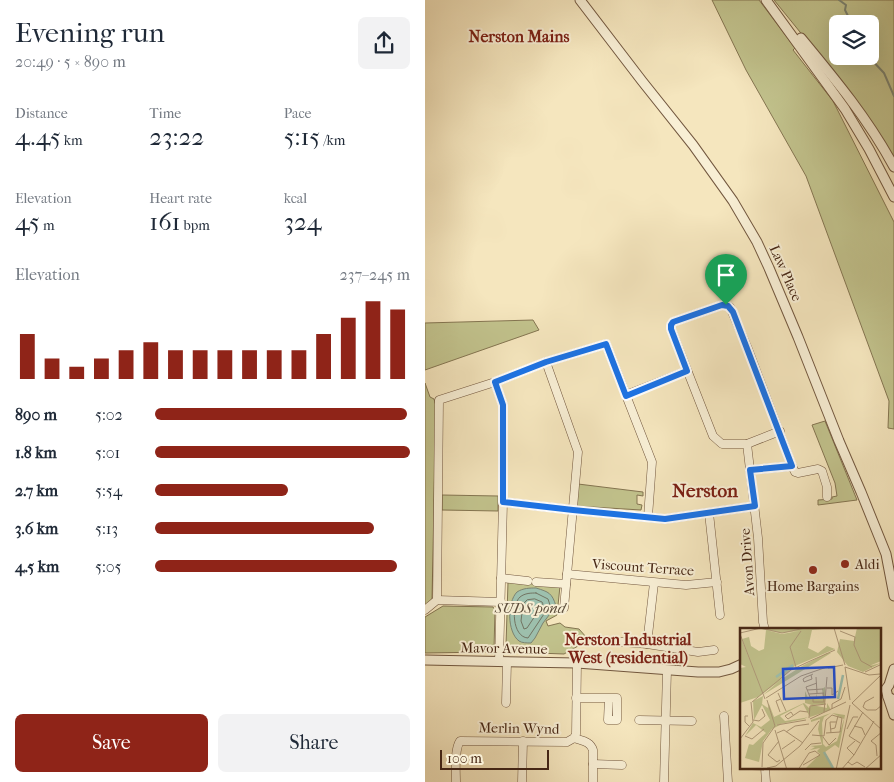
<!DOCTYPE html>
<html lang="en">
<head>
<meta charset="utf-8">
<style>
	:root { --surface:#fff; --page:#f2f2f3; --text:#1f2937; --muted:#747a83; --accent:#8f2418 }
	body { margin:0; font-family:"IM FELL French Canon",serif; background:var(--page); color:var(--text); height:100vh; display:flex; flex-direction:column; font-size:19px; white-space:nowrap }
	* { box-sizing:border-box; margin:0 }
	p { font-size:16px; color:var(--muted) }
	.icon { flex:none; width:28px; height:28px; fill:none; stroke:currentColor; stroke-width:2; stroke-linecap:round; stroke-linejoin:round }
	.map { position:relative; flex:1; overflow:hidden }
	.details { display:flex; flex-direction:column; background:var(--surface); width:425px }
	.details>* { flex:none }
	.controls { position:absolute; left:404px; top:15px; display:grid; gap:10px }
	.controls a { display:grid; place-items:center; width:50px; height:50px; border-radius:8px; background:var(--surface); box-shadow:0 5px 20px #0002; font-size:25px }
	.scale { position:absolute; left:15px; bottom:12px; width:109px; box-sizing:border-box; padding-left:5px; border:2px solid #472715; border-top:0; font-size:14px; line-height:18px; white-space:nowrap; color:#472715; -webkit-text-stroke:4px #f8efd5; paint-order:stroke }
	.pin { position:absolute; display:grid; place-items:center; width:42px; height:42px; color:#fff; margin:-51px -21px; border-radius:50% 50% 50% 0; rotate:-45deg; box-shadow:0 0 5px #0007 }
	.pin .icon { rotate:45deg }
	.round { display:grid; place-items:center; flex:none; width:52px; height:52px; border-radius:8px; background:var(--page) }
	.headline { display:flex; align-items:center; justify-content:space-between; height:85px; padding:0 15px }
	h1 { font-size:28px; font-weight:600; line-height:38px }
	.stats { display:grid; grid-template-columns:repeat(3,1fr); gap:8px; height:85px; padding:5px 15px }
	.stats div { display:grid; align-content:center }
	.stats b { font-size:25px; font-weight:600 }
	.stats small { font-size:14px; font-weight:400 }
	.stats p { font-size:14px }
	.chart { height:140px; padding:10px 15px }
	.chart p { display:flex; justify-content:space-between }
	.chart svg { width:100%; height:90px; margin-top:5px; stroke:var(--accent); stroke-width:6 }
	.action { display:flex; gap:10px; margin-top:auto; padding:10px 15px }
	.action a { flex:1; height:58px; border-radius:8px; background:var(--accent); color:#fff; font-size:20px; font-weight:600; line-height:58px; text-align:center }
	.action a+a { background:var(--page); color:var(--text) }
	ul { padding:0 15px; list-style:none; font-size:16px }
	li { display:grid; grid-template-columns:80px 60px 1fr; align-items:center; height:38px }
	li i { height:12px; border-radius:6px; background:var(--accent) }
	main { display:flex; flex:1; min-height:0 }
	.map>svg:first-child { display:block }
	.green { fill:#c2c38d; stroke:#847551; fill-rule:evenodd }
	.water { fill:#9dc0ae; stroke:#7b8371 }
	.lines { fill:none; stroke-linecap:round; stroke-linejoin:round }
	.shore { stroke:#727462; stroke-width:1 }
	.stream { stroke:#7b8371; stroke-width:2 }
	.minor-casing { stroke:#72573f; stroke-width:9 }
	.tertiary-casing { stroke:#72573f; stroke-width:11 }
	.minor { stroke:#f8efd5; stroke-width:8 }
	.tertiary { stroke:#f8efd5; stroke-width:9 }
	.route-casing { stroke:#fff; stroke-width:10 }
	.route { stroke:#1a73e8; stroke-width:6 }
	.poi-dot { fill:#8f2418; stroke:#f8efd5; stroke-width:2 }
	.labels { text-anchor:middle; stroke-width:4; stroke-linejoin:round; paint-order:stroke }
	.street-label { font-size:14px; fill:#472715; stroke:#f8efd5 }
	.poi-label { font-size:14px; fill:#472715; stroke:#f8efd5; text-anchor:start }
	.water-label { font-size:15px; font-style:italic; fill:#5c4d3b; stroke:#f8efd5 }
	.quarter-label { font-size:16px; font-weight:bold; fill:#7a1f14; stroke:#f8efd5 }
	.district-label { font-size:19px; font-weight:bold; fill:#7a1f14; stroke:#f8efd5 }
	.inset-river { fill:none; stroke:#9dc0ae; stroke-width:2.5 }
	.inset-road { fill:none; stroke:#af9a7a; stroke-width:1 }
	.view { fill:#1d4ed8; fill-opacity:0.15; stroke:#1d4ed8; stroke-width:2.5 }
	.inset-edge { fill:none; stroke:#472715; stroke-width:2.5 }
</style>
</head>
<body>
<main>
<section class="details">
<div class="headline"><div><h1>Evening run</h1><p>20:49 · 5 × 890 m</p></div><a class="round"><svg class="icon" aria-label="share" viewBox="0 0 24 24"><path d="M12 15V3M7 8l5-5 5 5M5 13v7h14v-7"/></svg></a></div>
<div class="stats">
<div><p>Distance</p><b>4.45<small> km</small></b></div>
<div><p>Time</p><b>23:22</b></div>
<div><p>Pace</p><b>5:15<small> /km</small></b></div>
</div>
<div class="stats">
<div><p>Elevation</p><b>45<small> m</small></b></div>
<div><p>Heart rate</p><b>161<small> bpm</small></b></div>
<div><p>kcal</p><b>324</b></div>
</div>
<div class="chart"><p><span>Elevation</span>237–245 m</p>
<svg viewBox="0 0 160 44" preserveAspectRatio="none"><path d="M5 44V22M15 44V34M25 44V38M35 44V34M45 44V30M55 44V26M65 44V30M75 44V30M85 44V30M95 44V30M105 44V30M115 44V30M125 44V22M135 44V14M145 44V6M155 44V10"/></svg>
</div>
<ul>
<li><b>890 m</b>5:02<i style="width:99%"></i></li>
<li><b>1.8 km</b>5:01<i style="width:100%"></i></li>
<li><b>2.7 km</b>5:54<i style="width:52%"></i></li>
<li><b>3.6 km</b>5:13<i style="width:86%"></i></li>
<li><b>4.5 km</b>5:05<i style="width:95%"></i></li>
</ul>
<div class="action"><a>Save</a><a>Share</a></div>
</section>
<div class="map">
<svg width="469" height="782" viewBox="0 0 469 782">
	<rect width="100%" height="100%" fill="#f5e6be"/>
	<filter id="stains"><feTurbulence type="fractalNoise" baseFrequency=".004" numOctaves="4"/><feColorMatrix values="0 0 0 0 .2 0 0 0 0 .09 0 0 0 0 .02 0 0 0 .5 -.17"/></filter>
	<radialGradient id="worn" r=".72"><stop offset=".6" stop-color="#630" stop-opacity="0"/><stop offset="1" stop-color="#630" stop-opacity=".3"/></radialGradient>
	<g class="green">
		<polygon points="287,0 334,0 370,48 368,50 408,101 469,222 469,429 463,428 464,401 381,176 321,70"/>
		<path d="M349,0H469V158L446,121L427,96ZM412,24H445V56H412Z"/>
		<polygon points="108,320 114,330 0,370 0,323"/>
		<polygon points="0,383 5,397 9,399 11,406 7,600 0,605"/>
		<polygon points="400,421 432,500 393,505 393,500 407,499 407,497 412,496 410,483 387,425"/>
		<polygon points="153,484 218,492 218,496 212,495 212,504 217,505 216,510 151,506"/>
		<polygon points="17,495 73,496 73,511 17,510"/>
		<polygon points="83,582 135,586 132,615 121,621 123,626 135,623 140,627 154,629 162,638 160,642 139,654 85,652 81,645"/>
		<polygon points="18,606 68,607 70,610 69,649 65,652 0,653 0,617"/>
	</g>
	<path class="water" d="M111,588C124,592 127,593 131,606L118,623L110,638L106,643C102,643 97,643 94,641C82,632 82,602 92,592C98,588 105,588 111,588Z"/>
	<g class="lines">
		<g class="shore">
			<path d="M111,593L123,599L125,605L103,638C87,637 86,605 95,597C100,593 106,593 111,593Z"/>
			<polygon points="110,599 117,602 118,604 102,628 99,629 96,621 98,604 102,600"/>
		</g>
		<g class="stream">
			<polyline points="414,0 421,5 420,10 427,24"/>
			<polyline points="443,56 459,73 469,96"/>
		</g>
		<g class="minor-casing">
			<g id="minor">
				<polyline points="121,362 153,452 139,608"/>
				<polyline points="70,382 78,405 78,502 74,662"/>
				<polyline points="201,395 262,371"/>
				<polyline points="355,431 322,444 297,444 288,436 246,329 246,325 248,322 297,305 301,305 305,307 323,349 367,466"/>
				<polyline points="322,444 333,538 338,622 340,630"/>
				<polyline points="325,470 367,466 370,472 373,473 393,469 397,471 402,487 402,497"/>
				<polyline points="78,502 148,510 240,519 330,506"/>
				<polyline points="284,513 295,615"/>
				<polyline points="142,574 261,585 292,582"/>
				<polyline points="76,578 103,581"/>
				<polyline points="111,582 141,584"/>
				<polyline points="12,600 14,400 70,382 121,362 181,344 227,462 223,517"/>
				<polyline points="0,610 12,600 76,602"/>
				<polyline points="173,640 222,644 273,652 289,650"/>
				<polyline points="222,644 229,583"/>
				<polyline points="151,698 192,698 192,720 183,720 184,698"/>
				<polyline points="81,703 82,662"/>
				<polyline points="299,716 303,782"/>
				<polyline points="214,720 267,721"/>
				<path d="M149,738C157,741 165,741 168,750V782"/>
				<polyline points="168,764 197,765"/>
				<polyline points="340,768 341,782"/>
				<path d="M31,782C31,771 29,750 35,741L142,742L149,738L151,734L152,663"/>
				<polyline points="97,782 98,741"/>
				<polyline points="239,782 242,670"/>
			</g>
		</g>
		<g class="tertiary-casing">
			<g id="tertiary">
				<polyline points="155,0 217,81 268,145 308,201 332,242 344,268 373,337 414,441 436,492 461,554 469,596"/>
				<polyline points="341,0 420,109 444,149 469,197"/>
				<path d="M376,38C410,79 444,120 469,167"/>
				<polyline points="0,660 152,663 273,672 294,672 306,669 317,664"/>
				<polyline points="469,669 464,685 461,689 463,697 469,700"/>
				<polyline points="463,697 469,715"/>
			</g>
		</g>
		<use href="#minor" class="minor"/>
		<use href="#tertiary" class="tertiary"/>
	</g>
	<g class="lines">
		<g class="route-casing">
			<polygon id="route" points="297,305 303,306 308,312 367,466 325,470 330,506 240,519 148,510 78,502 78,405 70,382 121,362 181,344 201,396 262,371 246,329 246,325 248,322"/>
		</g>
		<use href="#route" class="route"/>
	</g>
	<g class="poi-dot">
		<circle cx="420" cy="564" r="5"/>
		<circle cx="388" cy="570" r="5"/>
	</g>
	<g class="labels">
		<g class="street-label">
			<text transform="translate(361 273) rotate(66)" y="5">Law Place</text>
			<text transform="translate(322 562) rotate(-94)" y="5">Avon Drive</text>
			<text transform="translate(218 567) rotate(4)" y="5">Viscount Terrace</text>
			<text transform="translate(79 648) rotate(1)" y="5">Mavor Avenue</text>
			<text transform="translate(94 728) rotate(1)" y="5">Merlin Wynd</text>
		</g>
		<g class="poi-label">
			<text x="430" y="569">Aldi</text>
			<text x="388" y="591" text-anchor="middle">Home Bargains</text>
		</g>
		<g class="water-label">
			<text x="105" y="613">SUDS pond</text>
		</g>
		<g class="quarter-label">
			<text x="94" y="42">Nerston Mains</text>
			<text x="203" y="645">Nerston Industrial<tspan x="203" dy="18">West (residential)</tspan></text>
		</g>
		<g class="district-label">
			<text x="280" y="497">Nerston</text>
		</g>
	</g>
	<g transform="translate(315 628)">
		<rect width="141" height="141" fill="#f5e6be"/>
		<path d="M16,0L83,1L72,2L68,20L78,25L87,18L95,21L55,38L40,52L62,38L87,25H91L23,67L38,54L18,69L0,75V40L6,39L0,36V7L12,38L2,11L9,9L11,18L19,23L24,21L26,2L42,6L59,3L41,5ZM117,0H141V33L129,38L141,35L123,44L108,38L97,24L100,11L114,13ZM85,59V76L72,77L87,80V75L91,82L70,89L63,76L40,88L45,93L64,90L68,89L66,85L68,89L64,91L36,97H40L32,101L23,113L19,134L5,130L9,116L5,115L13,117L26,105L16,97L5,108L13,95L21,99L30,92L22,77L14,92L13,73L23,68L22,76L28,80L29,76L34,89L64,75L69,80L72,77L65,75V63L68,70L76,69V65L77,69H83L82,61ZM91,85L84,89L82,95L83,116L86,119L97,113L104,91L92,85L105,87L99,120L95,117L85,124L93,141L64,142L80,126L77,123L80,120L70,122L75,119L70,118L82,117L78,101L80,91L71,94V92Z" fill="#c2c38d"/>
		<path class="inset-river" d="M36,49L53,37M98,71L103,47M84,124L93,140"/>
		<path class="inset-road" d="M94,0L105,37M100,3L115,9L114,17L121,33L132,39M0,5L21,0L42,5L65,0M0,6L25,71M68,34L95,22M56,39L50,19L61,3M88,40L103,37M125,44L142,36M71,47L72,51L64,54L63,51L66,49L71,47L73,46M76,49L77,65M77,55L66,59L70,69H83M87,60H92V67L98,63M67,62L83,61M38,65L46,83M69,66L84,65M26,70L61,48L87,39M73,71V74H84L83,65M27,72L35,98M110,72L105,39L129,47L140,46M12,74L51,42L68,34M112,75L142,102M112,75L142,46M92,81V76L101,71L105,59M127,82L123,79L125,74L134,69M127,82H136L142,77M40,84L36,73L41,71M84,84L87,49M53,87L51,84L45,88L48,91L60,83L68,84M8,88H5V94L10,99M69,90L70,78L86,76M70,91L106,74M13,92L19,93L25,88L22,81M37,97L66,92M114,98L122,100L125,107M91,101L95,100L98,88M107,101L113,89H118M35,102L47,142M46,104L55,98L69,96M37,105L44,102L63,115M86,105L100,104L102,90L92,87M91,105L90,94H96M72,107L84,108L86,92L92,87M5,108L12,111L24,101M83,109L89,117L96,110M0,111L13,94L11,74M39,113L28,127L37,134L40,132M120,115L109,108L123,84M42,121L55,112M65,122L71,116L81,115M114,127L107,120L115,113M137,128L136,117L131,113L142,104M108,134L112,137L117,134L125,139M63,137L80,127L75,123L69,125M22,139L23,115L35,98M27,140L36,138L60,118L79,93M0,141L24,142M58,142L69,125M96,142L110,77M101,142L114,127L134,93M124,142L142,126"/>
		<path class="view" d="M94,39L95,69L44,71L43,41Z"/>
		<rect width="141" height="141" class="inset-edge"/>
	</g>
	<rect width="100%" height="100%" filter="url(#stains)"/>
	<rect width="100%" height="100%" fill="url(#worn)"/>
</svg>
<div class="controls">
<a><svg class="icon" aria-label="layers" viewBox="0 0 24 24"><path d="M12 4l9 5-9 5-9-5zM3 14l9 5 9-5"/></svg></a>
</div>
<div class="scale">100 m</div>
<div class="pin" style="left:301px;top:305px;background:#1e9e55"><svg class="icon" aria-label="arrive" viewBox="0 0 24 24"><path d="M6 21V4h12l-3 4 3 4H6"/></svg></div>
</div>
</main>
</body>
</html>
